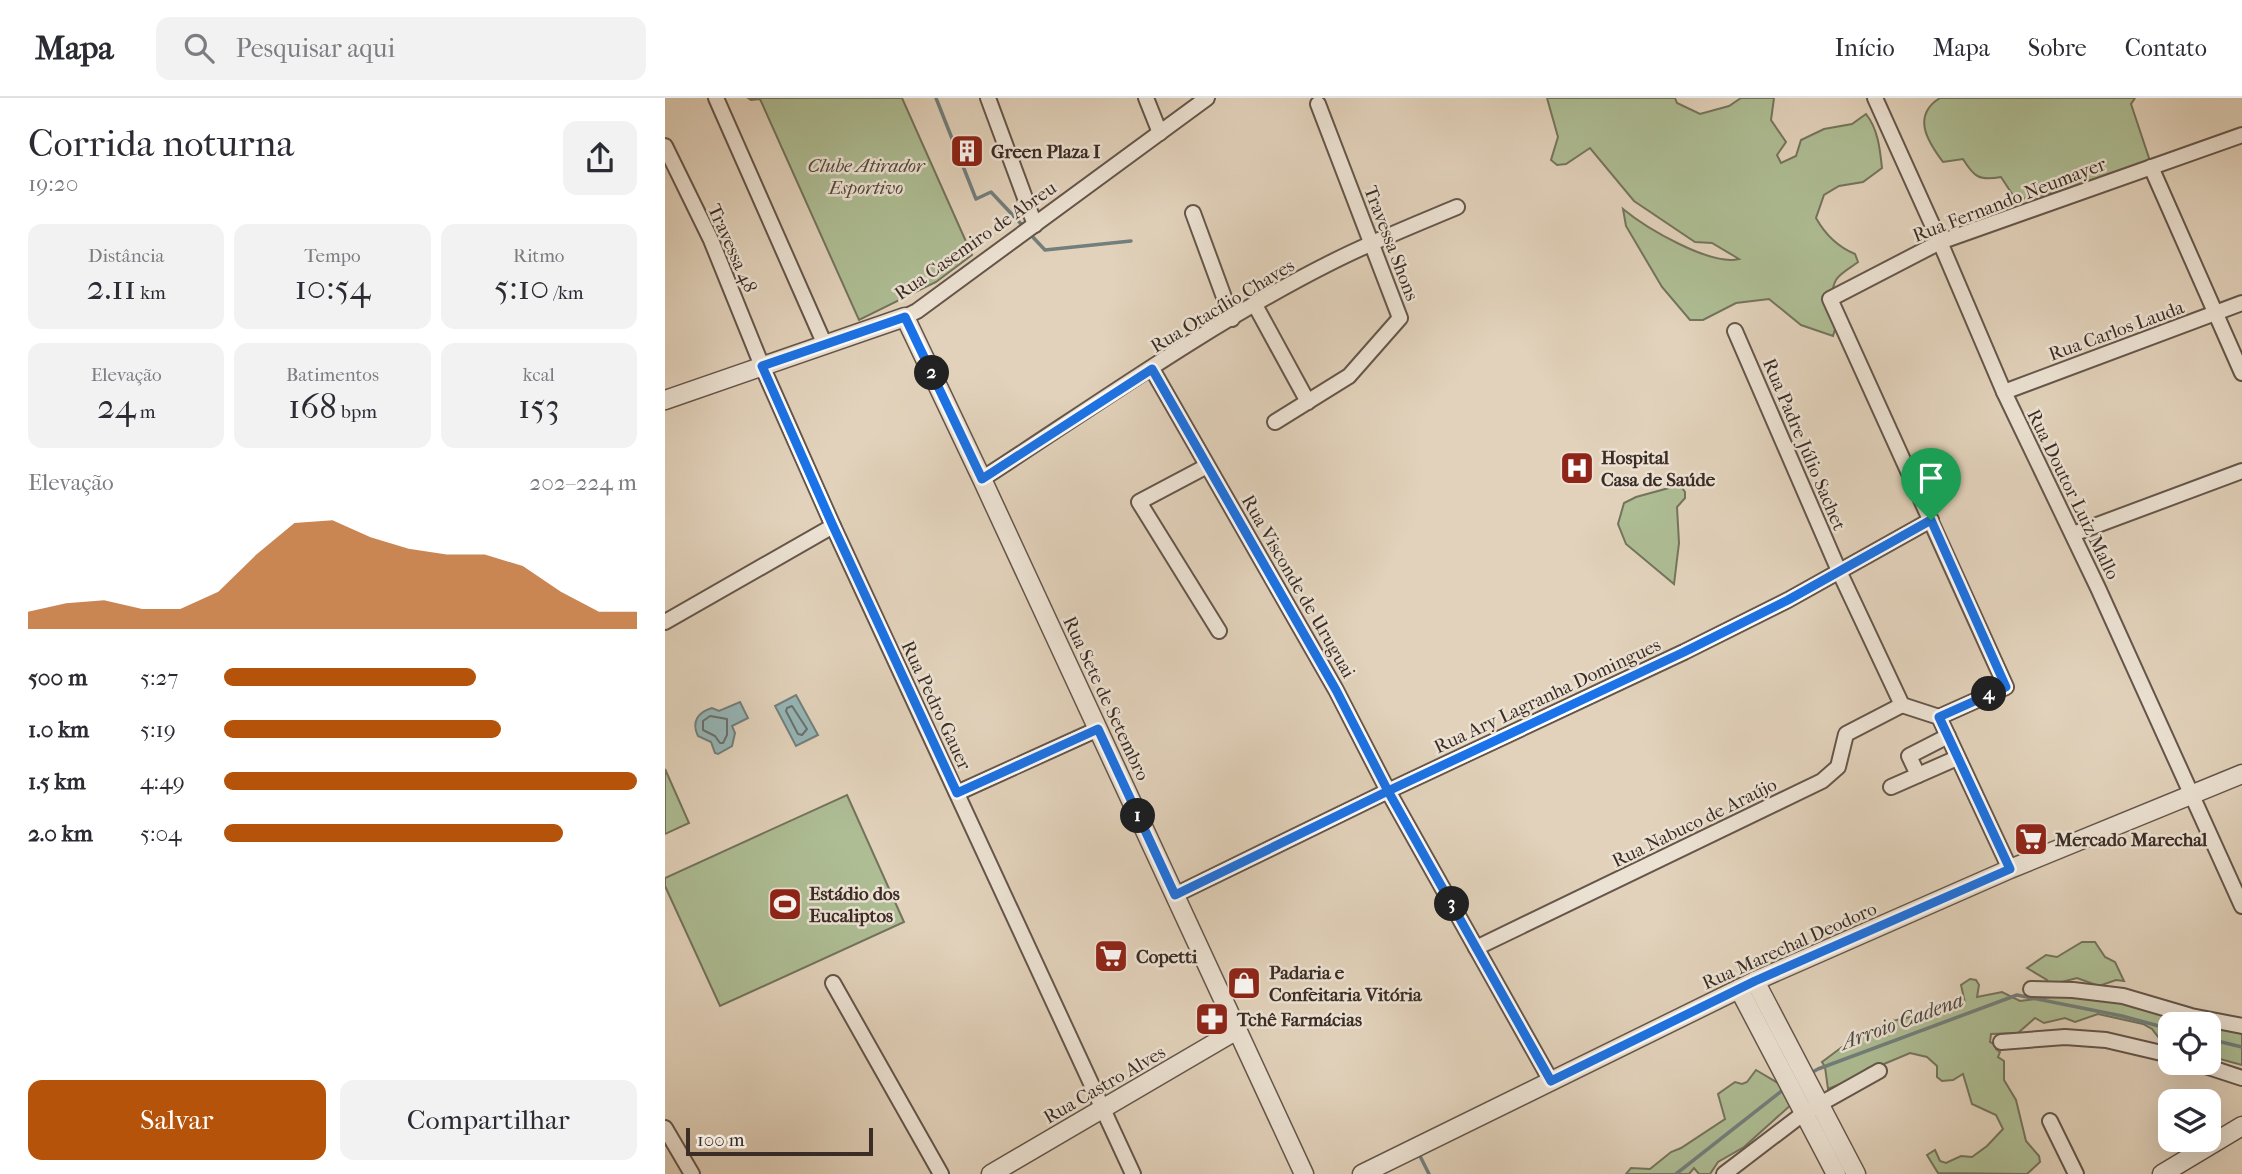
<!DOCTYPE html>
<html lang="pt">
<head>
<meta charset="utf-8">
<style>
	:root { --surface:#fff; --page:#f2f2f3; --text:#2b2b33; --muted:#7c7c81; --line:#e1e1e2; --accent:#b45309 }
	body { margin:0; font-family:"IM FELL French Canon",serif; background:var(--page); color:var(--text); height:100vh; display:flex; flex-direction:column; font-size:26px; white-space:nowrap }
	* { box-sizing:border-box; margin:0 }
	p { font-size:23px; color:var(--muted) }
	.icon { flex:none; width:38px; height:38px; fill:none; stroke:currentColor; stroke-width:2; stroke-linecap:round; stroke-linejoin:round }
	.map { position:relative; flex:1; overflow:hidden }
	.details { display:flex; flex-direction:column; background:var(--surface); width:665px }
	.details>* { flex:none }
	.fabs { position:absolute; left:1493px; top:914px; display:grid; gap:14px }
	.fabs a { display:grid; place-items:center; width:63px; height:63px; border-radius:14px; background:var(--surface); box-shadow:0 7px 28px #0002; font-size:35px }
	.scale { position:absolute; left:21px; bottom:18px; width:187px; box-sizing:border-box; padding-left:7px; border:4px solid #3b2c26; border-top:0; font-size:19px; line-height:24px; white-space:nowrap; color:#3b2c26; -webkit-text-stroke:5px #ece2d3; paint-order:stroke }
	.pin { position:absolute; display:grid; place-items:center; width:60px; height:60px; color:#fff; margin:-72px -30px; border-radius:50% 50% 50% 0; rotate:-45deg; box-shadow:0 0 7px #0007 }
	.pin .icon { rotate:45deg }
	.km { position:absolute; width:35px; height:35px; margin:-18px; border-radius:50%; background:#222; color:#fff; font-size:19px; line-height:35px; text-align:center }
	.round { display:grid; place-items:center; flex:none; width:74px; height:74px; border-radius:14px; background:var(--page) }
	.headline { display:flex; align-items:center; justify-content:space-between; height:119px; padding:0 28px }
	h1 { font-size:38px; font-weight:600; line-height:52px }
	.figures { display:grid; grid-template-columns:repeat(3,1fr); gap:10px; height:119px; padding:7px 28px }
	.figures div { display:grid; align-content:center; border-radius:14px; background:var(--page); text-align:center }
	.figures b { font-size:35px; font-weight:600 }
	.figures small { font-size:19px; font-weight:400 }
	.figures p { font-size:19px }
	.chart { height:196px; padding:14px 28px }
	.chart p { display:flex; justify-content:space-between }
	.chart svg { width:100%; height:126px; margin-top:7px; fill:var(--accent); opacity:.7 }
	.action { display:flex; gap:14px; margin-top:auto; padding:14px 28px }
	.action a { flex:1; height:80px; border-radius:14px; background:var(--accent); color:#fff; font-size:28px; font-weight:600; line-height:80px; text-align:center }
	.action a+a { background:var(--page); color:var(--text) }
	ul { padding:0 28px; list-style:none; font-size:23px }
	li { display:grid; grid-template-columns:112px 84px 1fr; align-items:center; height:52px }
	li i { height:18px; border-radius:9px; background:var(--accent) }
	header { display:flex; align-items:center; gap:42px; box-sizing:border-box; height:98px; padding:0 35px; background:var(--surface); border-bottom:2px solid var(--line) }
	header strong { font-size:33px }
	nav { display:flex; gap:38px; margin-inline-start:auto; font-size:24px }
	.search { width:490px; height:63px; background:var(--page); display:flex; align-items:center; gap:18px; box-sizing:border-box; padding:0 24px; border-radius:14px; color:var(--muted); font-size:26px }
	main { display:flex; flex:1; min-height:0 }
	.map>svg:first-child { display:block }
	.green { fill:#aebd94; stroke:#74745d; stroke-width:2 }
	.water { fill:#96b6b7; stroke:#727f7d; stroke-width:2 }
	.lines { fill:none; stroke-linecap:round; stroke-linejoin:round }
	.shore { stroke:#68716e; stroke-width:2 }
	.stream { stroke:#727f7d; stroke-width:3.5 }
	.minor-casing { stroke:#65564b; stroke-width:18 }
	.tertiary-casing { stroke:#65564b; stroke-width:21 }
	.minor { stroke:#ece2d3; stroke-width:14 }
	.tertiary { stroke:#ece2d3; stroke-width:18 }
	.route-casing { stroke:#fff; stroke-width:14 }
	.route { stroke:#1a73e8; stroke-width:9 }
	.labels { text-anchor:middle; stroke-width:5; stroke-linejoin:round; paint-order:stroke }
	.poi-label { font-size:19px; font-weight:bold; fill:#3b2c26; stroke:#ece2d3; text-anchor:start }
	.park-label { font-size:19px; font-style:italic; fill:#52493c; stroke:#ece2d3 }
	.street-label { font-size:19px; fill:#3b2c26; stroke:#ece2d3 }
	.water-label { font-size:21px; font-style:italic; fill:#4d4843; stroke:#ece2d3 }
</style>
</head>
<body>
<header>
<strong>Mapa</strong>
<div class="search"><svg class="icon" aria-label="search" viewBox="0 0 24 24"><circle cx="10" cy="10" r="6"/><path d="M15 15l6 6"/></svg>Pesquisar aqui</div>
<nav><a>Início</a><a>Mapa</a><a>Sobre</a><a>Contato</a></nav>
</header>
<main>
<section class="details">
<div class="headline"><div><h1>Corrida noturna</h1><p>19:20</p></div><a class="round"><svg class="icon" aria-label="share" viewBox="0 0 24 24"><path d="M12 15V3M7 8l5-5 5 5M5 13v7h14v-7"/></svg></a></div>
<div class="figures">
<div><p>Distância</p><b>2.11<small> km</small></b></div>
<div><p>Tempo</p><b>10:54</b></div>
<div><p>Ritmo</p><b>5:10<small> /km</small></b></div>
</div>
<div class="figures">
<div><p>Elevação</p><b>24<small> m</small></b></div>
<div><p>Batimentos</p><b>168<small> bpm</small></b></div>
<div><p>kcal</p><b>153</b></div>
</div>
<div class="chart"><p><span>Elevação</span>202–224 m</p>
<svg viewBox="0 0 160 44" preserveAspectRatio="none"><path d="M0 44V38L10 35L20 34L30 37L40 37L50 31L60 18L70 7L80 6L90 12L100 16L110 18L120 18L130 22L140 31L150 38L160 38V44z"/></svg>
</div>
<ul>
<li><b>500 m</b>5:27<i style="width:61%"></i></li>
<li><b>1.0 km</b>5:19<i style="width:67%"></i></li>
<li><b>1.5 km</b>4:49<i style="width:100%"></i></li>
<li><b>2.0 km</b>5:04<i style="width:82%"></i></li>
</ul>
<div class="action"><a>Salvar</a><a>Compartilhar</a></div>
</section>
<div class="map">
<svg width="1577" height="1076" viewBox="0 0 1577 1076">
	<rect width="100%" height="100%" fill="#e2d2bb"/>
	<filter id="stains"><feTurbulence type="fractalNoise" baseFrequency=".00286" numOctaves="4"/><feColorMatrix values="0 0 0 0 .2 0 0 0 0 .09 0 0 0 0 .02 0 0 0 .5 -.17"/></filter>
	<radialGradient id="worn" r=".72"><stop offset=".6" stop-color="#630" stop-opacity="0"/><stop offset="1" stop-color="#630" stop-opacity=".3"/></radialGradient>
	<g class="green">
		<polygon points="83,0 237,0 307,157 271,184 194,222 95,1 86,2"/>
		<path d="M882,0H1010L1012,5L1035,16L1064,8L1076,0H1109L1106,22L1121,44L1112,57L1116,65L1131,58L1136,42L1159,31L1187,26L1201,16C1213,31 1215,51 1217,70L1198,84L1174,88L1159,97L1151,120C1160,136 1173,149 1190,156L1193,164C1187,169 1175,175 1171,182C1161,200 1176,219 1168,238L1136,227L1104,201L1071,205L1038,222H1025L997,189L961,128L958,111C981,130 1045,168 1074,161L1047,145L1030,144L969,103L925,50L901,66L892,67L886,62L893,39Z"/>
		<path d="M1275,0H1470L1466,6L1485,63L1437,86L1351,102L1336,79C1314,83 1309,79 1298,61L1278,64C1263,44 1246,18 1275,0Z"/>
		<polygon points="1015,387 1020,394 1020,400 1012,409 1014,445 1009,486 961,446 953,426 959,405 971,399"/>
		<polygon points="0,671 24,725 0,736"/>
		<polygon points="182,697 239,824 55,908 0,788 0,780"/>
		<polygon points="1417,844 1430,844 1440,859 1450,864 1459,883 1451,882 1434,888 1412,880 1385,887 1382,882 1362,870 1381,857 1392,859"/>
		<polygon points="1305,881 1311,882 1314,887 1312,899 1337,894 1355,903 1403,897 1461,903 1542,926 1505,926 1505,943 1494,940 1487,931 1478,926 1433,916 1410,924 1400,920 1379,925 1370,920 1353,935 1326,936 1325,944 1331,947 1331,951 1335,954 1333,959 1339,963 1339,982 1351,1002 1361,1043 1374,1058 1375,1064 1362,1076 1273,1075 1262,1057 1270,1052 1275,1063 1281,1065 1296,1058 1307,1059 1322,1048 1338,1031 1331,1017 1307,1006 1298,976 1288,982 1277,983 1272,979 1272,968 1262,959 1245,955 1219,966 1203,970 1190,980 1163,991 1160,969 1157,964 1181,946 1223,924 1259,916 1271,907 1300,905 1296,887"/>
		<polygon points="1544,926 1577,933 1577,967 1544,958"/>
		<polygon points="1091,972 1123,991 1128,1005 1079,1049 1053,1064 1045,1076 1034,1076 1029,1070 1024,1076 961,1076 966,1070 985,1071 1006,1054 1016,1050 1060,1021 1053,996 1070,984 1077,986 1082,984"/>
	</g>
	<g class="water">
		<polygon points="131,597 153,637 131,648 110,608"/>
		<path d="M75,604L83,620L67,628L70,635L67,648L53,656L50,655L46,644L33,638C26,624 33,614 47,610L54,613Z"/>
	</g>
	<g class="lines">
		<g class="shore">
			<polygon points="127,608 142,631 137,637 133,636 121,613 122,610"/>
			<polygon points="45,618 62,621 62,637 58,645 55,645 50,638 38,632 38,623"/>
		</g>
		<g class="stream">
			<polyline points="271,0 311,101 326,94 359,129"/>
			<polyline points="364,135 380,152 466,143"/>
			<polyline points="1544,941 1577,949"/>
			<polyline points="1144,976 1153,971 1352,897 1457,918 1505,931"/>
			<polyline points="755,1058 764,1076"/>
			<polyline points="1011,1076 1119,991"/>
		</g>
		<g class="minor-casing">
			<g id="minor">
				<polyline points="51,0 160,247"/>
				<polyline points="323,0 370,127"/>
				<polyline points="481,0 495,35"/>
				<polyline points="1210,0 1275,144 1339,294 1433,490 1577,808"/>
				<polyline points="0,48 46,142 97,268 168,428 468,1076"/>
				<polyline points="1486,69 1577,275"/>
				<polyline points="528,115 567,221"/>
				<polyline points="590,207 643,304"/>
				<polyline points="240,219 252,213 542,0"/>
				<polyline points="1070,233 1174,473 1237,607 1274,619 1345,771"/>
				<polyline points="487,271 671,592 723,693 886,983"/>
				<polyline points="1339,294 1577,205"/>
				<polyline points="610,324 684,278 735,220 653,6"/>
				<polyline points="542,368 474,404 554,533"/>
				<path d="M317,381C431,307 544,226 665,165C706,144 749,127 792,109"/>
				<polyline points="1408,436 1577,373"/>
				<polyline points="0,524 168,428"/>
				<polyline points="1274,619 1341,589 1165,201 1275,144 1577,37"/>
				<polyline points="1253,677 1244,658 1283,638"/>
				<polyline points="1226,689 1292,660"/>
				<polyline points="292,695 433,631"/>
				<polyline points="510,797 723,693 1019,554 1123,502 1266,422"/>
				<polyline points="811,850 1157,683 1173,669 1181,636 1237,607"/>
				<polyline points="168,885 276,1076"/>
				<polyline points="1366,891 1408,892 1458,898 1526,918 1577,928"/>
				<polyline points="1336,944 1400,939 1441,942 1505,957"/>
				<polyline points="1528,964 1577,980"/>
				<polyline points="1385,1023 1411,1076"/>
				<polyline points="0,1030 27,1076"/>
				<polyline points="1059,1076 1139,1015 1214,973"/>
			</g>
		</g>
		<g class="tertiary-casing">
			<g id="tertiary">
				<polyline points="0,302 240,219 317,381 639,1076"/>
				<polyline points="1090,883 1191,1076"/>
				<polyline points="1074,891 1171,1076"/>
				<polyline points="326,1076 572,932"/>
				<polyline points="697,1076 1090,883 1345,771 1577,676"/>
				<polyline points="1497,1076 1577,1028"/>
			</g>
		</g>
		<use href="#minor" class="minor"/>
		<use href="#tertiary" class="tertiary"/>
	</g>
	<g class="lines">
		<g class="route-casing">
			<polyline id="route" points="1266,422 1123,502 1019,554 723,693 510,797 433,631 292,695 168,428 97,268 240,219 317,381 487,271 671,592 723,693 886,983 1090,883 1345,771 1274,619 1341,589 1266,422"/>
		</g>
		<use href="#route" class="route"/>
	</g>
	<defs>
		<g id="building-square" transform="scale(1.75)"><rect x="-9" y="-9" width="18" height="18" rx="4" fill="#8f2418" stroke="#ece2d3"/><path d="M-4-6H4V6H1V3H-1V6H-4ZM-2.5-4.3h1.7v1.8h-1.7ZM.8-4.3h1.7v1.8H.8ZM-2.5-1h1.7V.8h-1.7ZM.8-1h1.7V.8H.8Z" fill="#fff"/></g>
		<g id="hospital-square" transform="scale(1.75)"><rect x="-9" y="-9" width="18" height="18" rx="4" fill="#8f2418" stroke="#ece2d3"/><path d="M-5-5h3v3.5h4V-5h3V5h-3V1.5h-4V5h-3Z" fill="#fff"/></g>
		<g id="supermarket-square" transform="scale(1.75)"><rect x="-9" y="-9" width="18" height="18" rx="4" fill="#8f2418" stroke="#ece2d3"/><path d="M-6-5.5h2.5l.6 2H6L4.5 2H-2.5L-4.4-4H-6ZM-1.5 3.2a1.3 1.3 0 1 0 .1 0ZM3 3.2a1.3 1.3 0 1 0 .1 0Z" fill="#fff"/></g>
		<g id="stadium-square" transform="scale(1.75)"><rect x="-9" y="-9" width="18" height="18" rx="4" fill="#8f2418" stroke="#ece2d3"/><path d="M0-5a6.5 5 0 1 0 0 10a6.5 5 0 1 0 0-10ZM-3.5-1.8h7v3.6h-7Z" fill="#fff"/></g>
		<g id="shop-square" transform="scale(1.75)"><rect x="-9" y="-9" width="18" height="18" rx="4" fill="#8f2418" stroke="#ece2d3"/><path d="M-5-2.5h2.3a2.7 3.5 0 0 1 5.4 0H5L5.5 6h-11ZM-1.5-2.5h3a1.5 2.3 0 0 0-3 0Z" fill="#fff"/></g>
		<g id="pharmacy-square" transform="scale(1.75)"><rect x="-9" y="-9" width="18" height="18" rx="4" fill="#8f2418" stroke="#ece2d3"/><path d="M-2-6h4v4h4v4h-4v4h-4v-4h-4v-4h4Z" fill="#fff"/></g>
	</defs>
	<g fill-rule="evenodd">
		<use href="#building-square" x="302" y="53"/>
		<use href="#hospital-square" x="912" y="370"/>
		<use href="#supermarket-square" x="1366" y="741"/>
		<use href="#stadium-square" x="120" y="806"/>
		<use href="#supermarket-square" x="446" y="858"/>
		<use href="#shop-square" x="579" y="885"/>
		<use href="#pharmacy-square" x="547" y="921"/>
	</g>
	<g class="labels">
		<g class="poi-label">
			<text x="326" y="60">Green Plaza I</text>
			<text x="936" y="366">Hospital<tspan x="936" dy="22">Casa de Saúde</tspan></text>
			<text x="1390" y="748">Mercado Marechal</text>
			<text x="144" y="802">Estádio dos<tspan x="144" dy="22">Eucaliptos</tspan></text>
			<text x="471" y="865">Copetti</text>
			<text x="604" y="881">Padaria e<tspan x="604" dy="22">Confeitaria Vitória</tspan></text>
			<text x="572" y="928">Tchê Farmácias</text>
		</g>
		<g class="park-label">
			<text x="201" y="74">Clube Atirador<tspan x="201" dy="22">Esportivo</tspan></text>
		</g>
		<g class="street-label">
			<text transform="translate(1344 101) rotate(-21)" y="7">Rua Fernando Neumayer</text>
			<text transform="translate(310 142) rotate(-35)" y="7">Rua Casemiro de Abreu</text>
			<text transform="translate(727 145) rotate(69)" y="7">Travessa Shons</text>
			<text transform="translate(68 150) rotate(66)" y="7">Travessa 48</text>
			<text transform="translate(557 207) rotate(-31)" y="7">Rua Otacílio Chaves</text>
			<text transform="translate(1451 232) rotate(-20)" y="7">Rua Carlos Lauda</text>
			<text transform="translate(1140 346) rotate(67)" y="7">Rua Padre Júlio Sachet</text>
			<text transform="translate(1409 396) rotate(64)" y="7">Rua Doutor Luiz Mallo</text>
			<text transform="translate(634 488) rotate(60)" y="7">Rua Visconde de Uruguai</text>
			<text transform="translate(882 597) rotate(-25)" y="7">Rua Ary Lagranha Domingues</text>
			<text transform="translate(442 600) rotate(65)" y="7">Rua Sete de Setembro</text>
			<text transform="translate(272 607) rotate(65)" y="7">Rua Pedro Gauer</text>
			<text transform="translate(1029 724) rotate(-26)" y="7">Rua Nabuco de Araújo</text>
			<text transform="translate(1124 847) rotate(-24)" y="7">Rua Marechal Deodoro</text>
			<text transform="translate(439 986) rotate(-30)" y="7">Rua Castro Alves</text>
		</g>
		<g class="water-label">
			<text transform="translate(1237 923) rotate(-20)" y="7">Arroio Cadena</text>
		</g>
	</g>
	<rect width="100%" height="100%" filter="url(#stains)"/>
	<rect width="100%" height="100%" fill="url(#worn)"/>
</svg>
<div class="fabs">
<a><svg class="icon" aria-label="locate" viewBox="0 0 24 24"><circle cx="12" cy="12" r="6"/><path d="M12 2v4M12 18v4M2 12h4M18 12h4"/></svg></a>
<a><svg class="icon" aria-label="layers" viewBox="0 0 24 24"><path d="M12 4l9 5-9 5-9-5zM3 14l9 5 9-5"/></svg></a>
</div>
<div class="scale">100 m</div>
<div class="pin" style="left:1266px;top:422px;background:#1e9e55"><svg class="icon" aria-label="arrive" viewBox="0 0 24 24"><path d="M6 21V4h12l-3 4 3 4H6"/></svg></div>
<b class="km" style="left:473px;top:718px">1</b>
<b class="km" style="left:267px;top:275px">2</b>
<b class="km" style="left:787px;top:806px">3</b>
<b class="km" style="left:1324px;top:596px">4</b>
</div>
</main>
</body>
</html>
